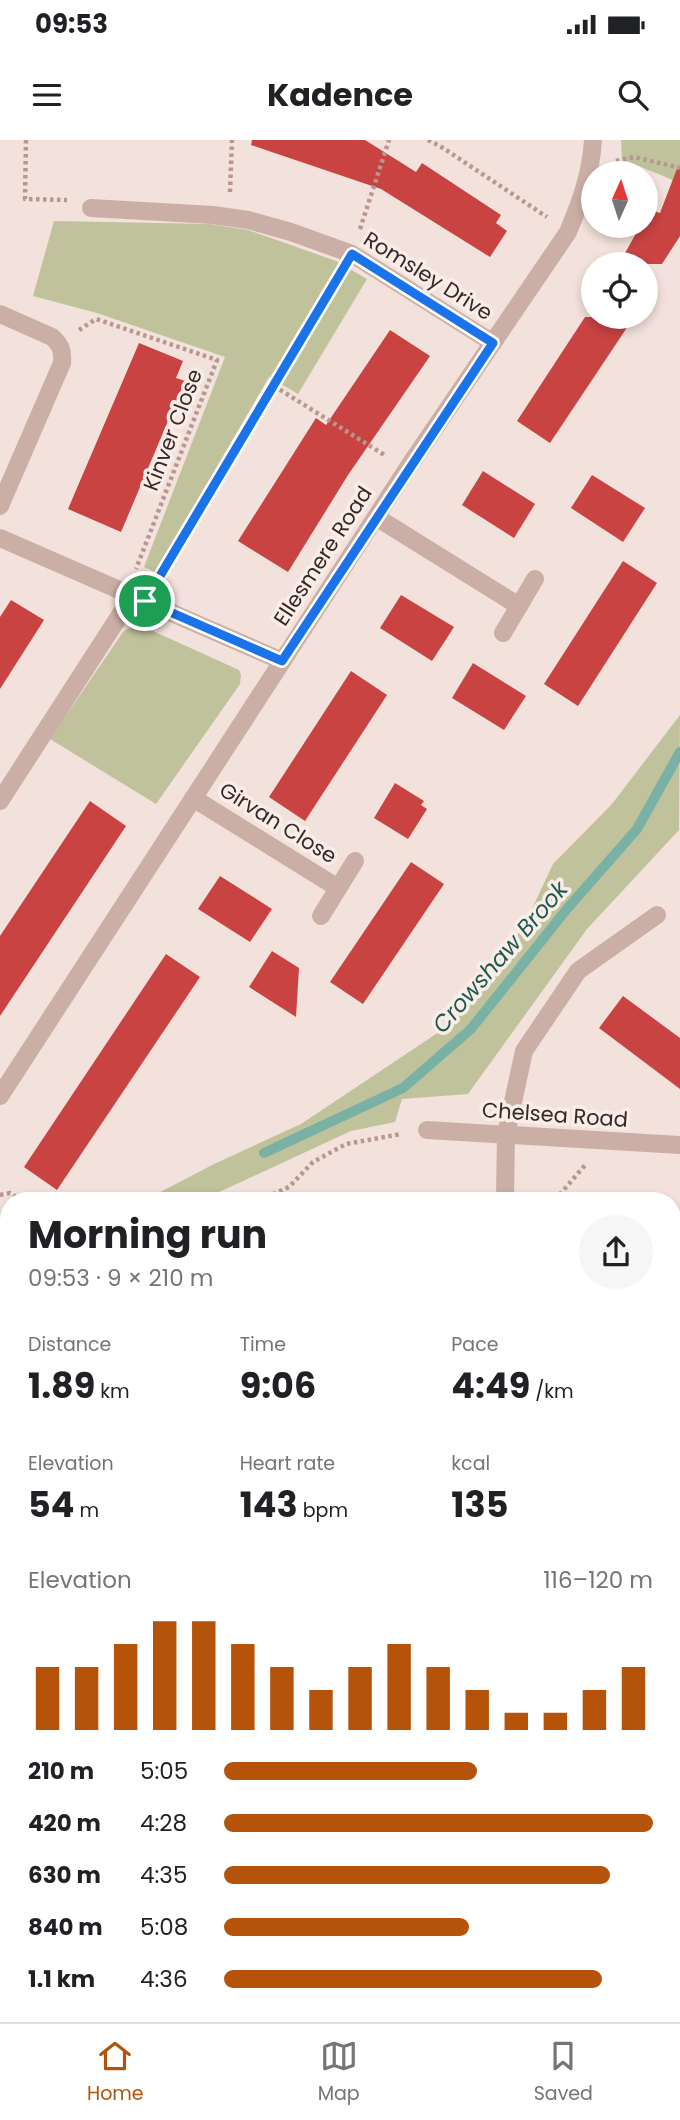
<!DOCTYPE html>
<html lang="en">
<head>
<meta charset="utf-8">
<style>
	:root { --surface:#fff; --page:#f6f6f6; --text:#202124; --muted:#757577; --line:#e0e0e0; --accent:#b45309 }
	body { margin:0; font-family:Poppins,sans-serif; background:var(--page); color:var(--text); height:100vh; display:flex; flex-direction:column; font-size:26px; white-space:nowrap }
	* { box-sizing:border-box; margin:0 }
	p { font-size:23px; color:var(--muted) }
	.icon { flex:none; width:38px; height:38px; fill:none; stroke:currentColor; stroke-width:2; stroke-linecap:round; stroke-linejoin:round }
	.map { position:relative; flex:1; overflow:hidden }
	.panel { position:absolute; left:0px; top:1052px; width:681px; height:831px; display:flex; flex-direction:column; background:var(--surface); border-radius:28px 28px 0 0; box-shadow:0 4px 10px #0003 }
	.panel>* { flex:none }
	.needle { width:46px; rotate:3deg }
	.tools { position:absolute; left:581px; top:21px; display:grid; gap:14px }
	.tools a { display:grid; place-items:center; width:77px; height:77px; border-radius:50%; background:var(--surface); box-shadow:0 4px 10px #0003; font-size:35px }
	.pin { position:absolute; display:grid; place-items:center; width:60px; height:60px; color:#fff; margin:-30px; border:4px solid #fff; border-radius:50%; box-shadow:0 2px 7px #0007 }
	.round { display:grid; place-items:center; flex:none; width:74px; height:74px; border-radius:37px; background:var(--page) }
	.summary { display:flex; align-items:center; justify-content:space-between; height:119px; padding:0 28px }
	h1 { font-size:38px; font-weight:700; line-height:52px }
	.figures { display:grid; grid-template-columns:repeat(3,1fr); gap:10px; height:119px; padding:7px 28px }
	.figures div { display:grid; align-content:center }
	.figures b { font-size:35px; font-weight:700 }
	.figures small { font-size:19px; font-weight:400 }
	.figures p { font-size:19px }
	.chart { height:196px; padding:14px 28px }
	.chart p { display:flex; justify-content:space-between }
	.chart svg { width:100%; height:126px; margin-top:7px; stroke:var(--accent); stroke-width:6 }
	ul { padding:0 28px; list-style:none; font-size:23px }
	li { display:grid; grid-template-columns:112px 84px 1fr; align-items:center; height:52px }
	li i { height:18px; border-radius:9px; background:var(--accent) }
	.status { display:flex; justify-content:space-between; align-items:center; height:49px; padding:0 35px; background:var(--surface); direction:ltr }
	.status svg { height:19px; fill:currentColor }
	header { display:flex; justify-content:space-between; align-items:center; height:91px; padding:0 28px; background:var(--surface); font-size:32px; font-weight:700 }
	.menu { display:flex; justify-content:space-around; align-items:center; height:98px; border-top:2px solid var(--line); background:var(--surface); font-size:19px; color:var(--muted) }
	.menu a { display:grid; justify-items:center; gap:4px }
	.menu .on { color:var(--accent) }
	.map>svg:first-child { display:block }
	.green { fill:#bfc29b }
	.lines { fill:none; stroke-linecap:round; stroke-linejoin:round }
	.stream { stroke:#7ab1a5; stroke-width:10 }
	.building { fill:#c94343 }
	.path { stroke:#b79891; stroke-width:4.5; stroke-dasharray:3.5 3.5; stroke-linecap:butt }
	.minor { stroke:#cbafa7; stroke-width:18 }
	.route-casing { stroke:#fff; stroke-width:14 }
	.route { stroke:#1a73e8; stroke-width:9 }
	.labels { text-anchor:middle; stroke-width:7; stroke-linejoin:round; paint-order:stroke }
	.street-label { font-size:21px; fill:#372928; stroke:#faede8 }
	.water-label { font-size:23px; font-style:italic; fill:#1c5a4f; stroke:#faede8 }
</style>
</head>
<body>
<div class="status"><b>09:53</b><svg viewBox="0 0 49 12"><path d="M0 12V9h3v3zM5 12V6h3v6zM10 12V3h3v9zM15 12V0h3v12zM26 1h20v11H26zM47 4h2v5h-2z"/></svg></div>
<header><svg class="icon" aria-label="menu" viewBox="0 0 24 24"><path d="M4 6h16M4 12h16M4 18h16"/></svg>Kadence<svg class="icon" aria-label="search" viewBox="0 0 24 24"><circle cx="10" cy="10" r="6"/><path d="M15 15l6 6"/></svg></header>
<div class="map">
<svg width="680" height="1882" viewBox="0 0 680 1882">
	<rect width="100%" height="100%" fill="#f3e2db"/>
	<g class="green">
		<polygon points="621,0 680,0 680,43 622,19"/>
		<polygon points="54,81 210,84 248,90 336,121 367,139 298,254 269,237 156,432 144,427 225,217 97,173 33,156"/>
		<polygon points="132,486 142,486 239,530 241,535 240,544 156,664 50,599 123,492"/>
		<polygon points="680,575 679,690 587,789 468,954 402,959 395,982 351,991 202,1060 145,1060 214,1024 301,984 448,886 524,786 553,724 612,664"/>
	</g>
	<g class="lines">
		<polyline class="stream" points="264,1013 403,948 471,889 566,770 637,689 680,612"/>
	</g>
	<g class="building">
		<polygon points="252,0 365,0 416,32 422,23 501,75 496,83 507,91 490,117 381,49 251,5"/>
		<polygon points="678,26 680,26 680,96 662,124 619,124 640,86 646,86 647,69 660,73"/>
		<polygon points="585,177 634,177 550,303 517,281"/>
		<polygon points="390,190 430,216 348,335 288,432 238,401 316,278 326,285"/>
		<polygon points="139,203 183,221 176,238 185,241 121,392 68,369"/>
		<polygon points="483,331 535,364 514,398 462,365"/>
		<polygon points="592,335 645,368 623,402 571,368"/>
		<polygon points="623,421 657,443 578,566 544,544"/>
		<polygon points="401,455 454,487 432,521 380,488"/>
		<polygon points="11,460 44,480 0,549 0,477"/>
		<polygon points="473,523 526,556 504,590 452,558"/>
		<polygon points="351,531 387,555 305,681 269,657"/>
		<polygon points="395,643 424,661 421,665 427,669 408,699 374,678"/>
		<polygon points="90,661 126,686 0,876 0,796"/>
		<polygon points="411,722 444,744 363,864 330,842"/>
		<polygon points="220,736 272,769 250,802 198,769"/>
		<polygon points="272,811 299,828 296,877 249,847"/>
		<polygon points="166,814 200,837 57,1050 24,1027"/>
		<polygon points="623,856 680,898 680,949 599,888"/>
	</g>
	<g class="lines">
		<g class="path">
			<polyline points="26,0 25,59 67,60"/>
			<polyline points="428,0 440,6 547,77"/>
			<polyline points="616,21 634,17 680,28"/>
			<polyline points="230,52 232,0"/>
			<polyline points="360,89 389,0"/>
			<polyline points="79,190 96,179 217,220 136,429"/>
			<polyline points="274,246 386,316"/>
			<polyline points="157,440 339,135"/>
			<polyline points="0,1055 10,1053 21,1060"/>
			<polyline points="260,1060 289,1047 313,1022 346,1004 401,994"/>
			<polyline points="555,1060 586,1024"/>
			<polyline points="0,1581 9,1580"/>
		</g>
		<g class="minor">
			<polyline points="91,68 213,75 248,80 291,92 352,114 493,203"/>
			<path d="M0,174L52,197C61,205 63,211 62,223L0,366"/>
			<polyline points="376,377 519,466"/>
			<polyline points="0,398 282,521"/>
			<polyline points="503,493 535,439"/>
			<polyline points="193,658 338,748"/>
			<polyline points="0,661 133,455"/>
			<polyline points="321,776 355,721"/>
			<path d="M0,956L407,329L568,92C581,61 591,33 593,0"/>
			<polyline points="427,990 680,1005"/>
			<polyline points="505,1060 506,994 524,911 578,831 657,775"/>
			<polyline points="0,1130 9,1147"/>
			<polyline points="672,1313 680,1313"/>
			<polyline points="0,1325 9,1322"/>
			<polyline points="0,1742 9,1741"/>
			<polyline points="672,1770 680,1769"/>
			<polyline points="0,1870 2,1882"/>
			<polyline points="552,1874 553,1882"/>
		</g>
	</g>
	<g class="lines">
		<g class="route-casing">
			<polygon id="route" points="352,114 493,203 282,521 145,461"/>
		</g>
		<use href="#route" class="route"/>
	</g>
	<g class="labels">
		<g class="street-label">
			<text transform="translate(428 136) rotate(32)" y="7">Romsley Drive</text>
			<text transform="translate(173 290) rotate(-69)" y="7">Kinver Close</text>
			<text transform="translate(323 416) rotate(-57)" y="7">Ellesmere Road</text>
			<text transform="translate(278 683) rotate(32)" y="7">Girvan Close</text>
			<text transform="translate(555 975) rotate(4)" y="7">Chelsea Road</text>
		</g>
		<g class="water-label">
			<text transform="translate(500 817) rotate(-49)" y="8">Crowshaw Brook</text>
		</g>
	</g>
</svg>
<div class="tools">
<a><svg class="needle" viewBox="-14 -14 28 28"><path d="M0-13l5 13h-10z" fill="#e53935"/><path d="M0 13l5-13h-10z" fill="#757577"/></svg></a>
<a><svg class="icon" aria-label="locate" viewBox="0 0 24 24"><circle cx="12" cy="12" r="6"/><path d="M12 2v4M12 18v4M2 12h4M18 12h4"/></svg></a>
</div>
<div class="pin" style="left:145px;top:461px;background:#1e9e55"><svg class="icon" aria-label="arrive" viewBox="0 0 24 24"><path d="M6 21V4h12l-3 4 3 4H6"/></svg></div>
<section class="panel">
<div class="summary"><div><h1>Morning run</h1><p>09:53 · 9 × 210 m</p></div><a class="round"><svg class="icon" aria-label="share" viewBox="0 0 24 24"><path d="M12 15V3M7 8l5-5 5 5M5 13v7h14v-7"/></svg></a></div>
<div class="figures">
<div><p>Distance</p><b>1.89<small> km</small></b></div>
<div><p>Time</p><b>9:06</b></div>
<div><p>Pace</p><b>4:49<small> /km</small></b></div>
</div>
<div class="figures">
<div><p>Elevation</p><b>54<small> m</small></b></div>
<div><p>Heart rate</p><b>143<small> bpm</small></b></div>
<div><p>kcal</p><b>135</b></div>
</div>
<div class="chart"><p><span>Elevation</span>116–120 m</p>
<svg viewBox="0 0 160 44" preserveAspectRatio="none"><path d="M5 44V22M15 44V22M25 44V14M35 44V6M45 44V6M55 44V14M65 44V22M75 44V30M85 44V22M95 44V14M105 44V22M115 44V30M125 44V38M135 44V38M145 44V30M155 44V22"/></svg>
</div>
<ul>
<li><b>210 m</b>5:05<i style="width:59%"></i></li>
<li><b>420 m</b>4:28<i style="width:100%"></i></li>
<li><b>630 m</b>4:35<i style="width:90%"></i></li>
<li><b>840 m</b>5:08<i style="width:57%"></i></li>
<li><b>1.1 km</b>4:36<i style="width:88%"></i></li>
</ul>
</section>
</div>
<nav class="menu">
<a class="on"><svg class="icon" aria-label="home" viewBox="0 0 24 24"><path d="M3 11l9-7 9 7M6 9v11h12V9"/></svg>Home</a>
<a><svg class="icon" aria-label="map" viewBox="0 0 24 24"><path d="M3 6l6-2 6 2 6-2v14l-6 2-6-2-6 2zM9 4v14M15 6v14"/></svg>Map</a>
<a><svg class="icon" aria-label="saved" viewBox="0 0 24 24"><path d="M7 4h10v16l-5-4-5 4z"/></svg>Saved</a>
</nav>
</body>
</html>
